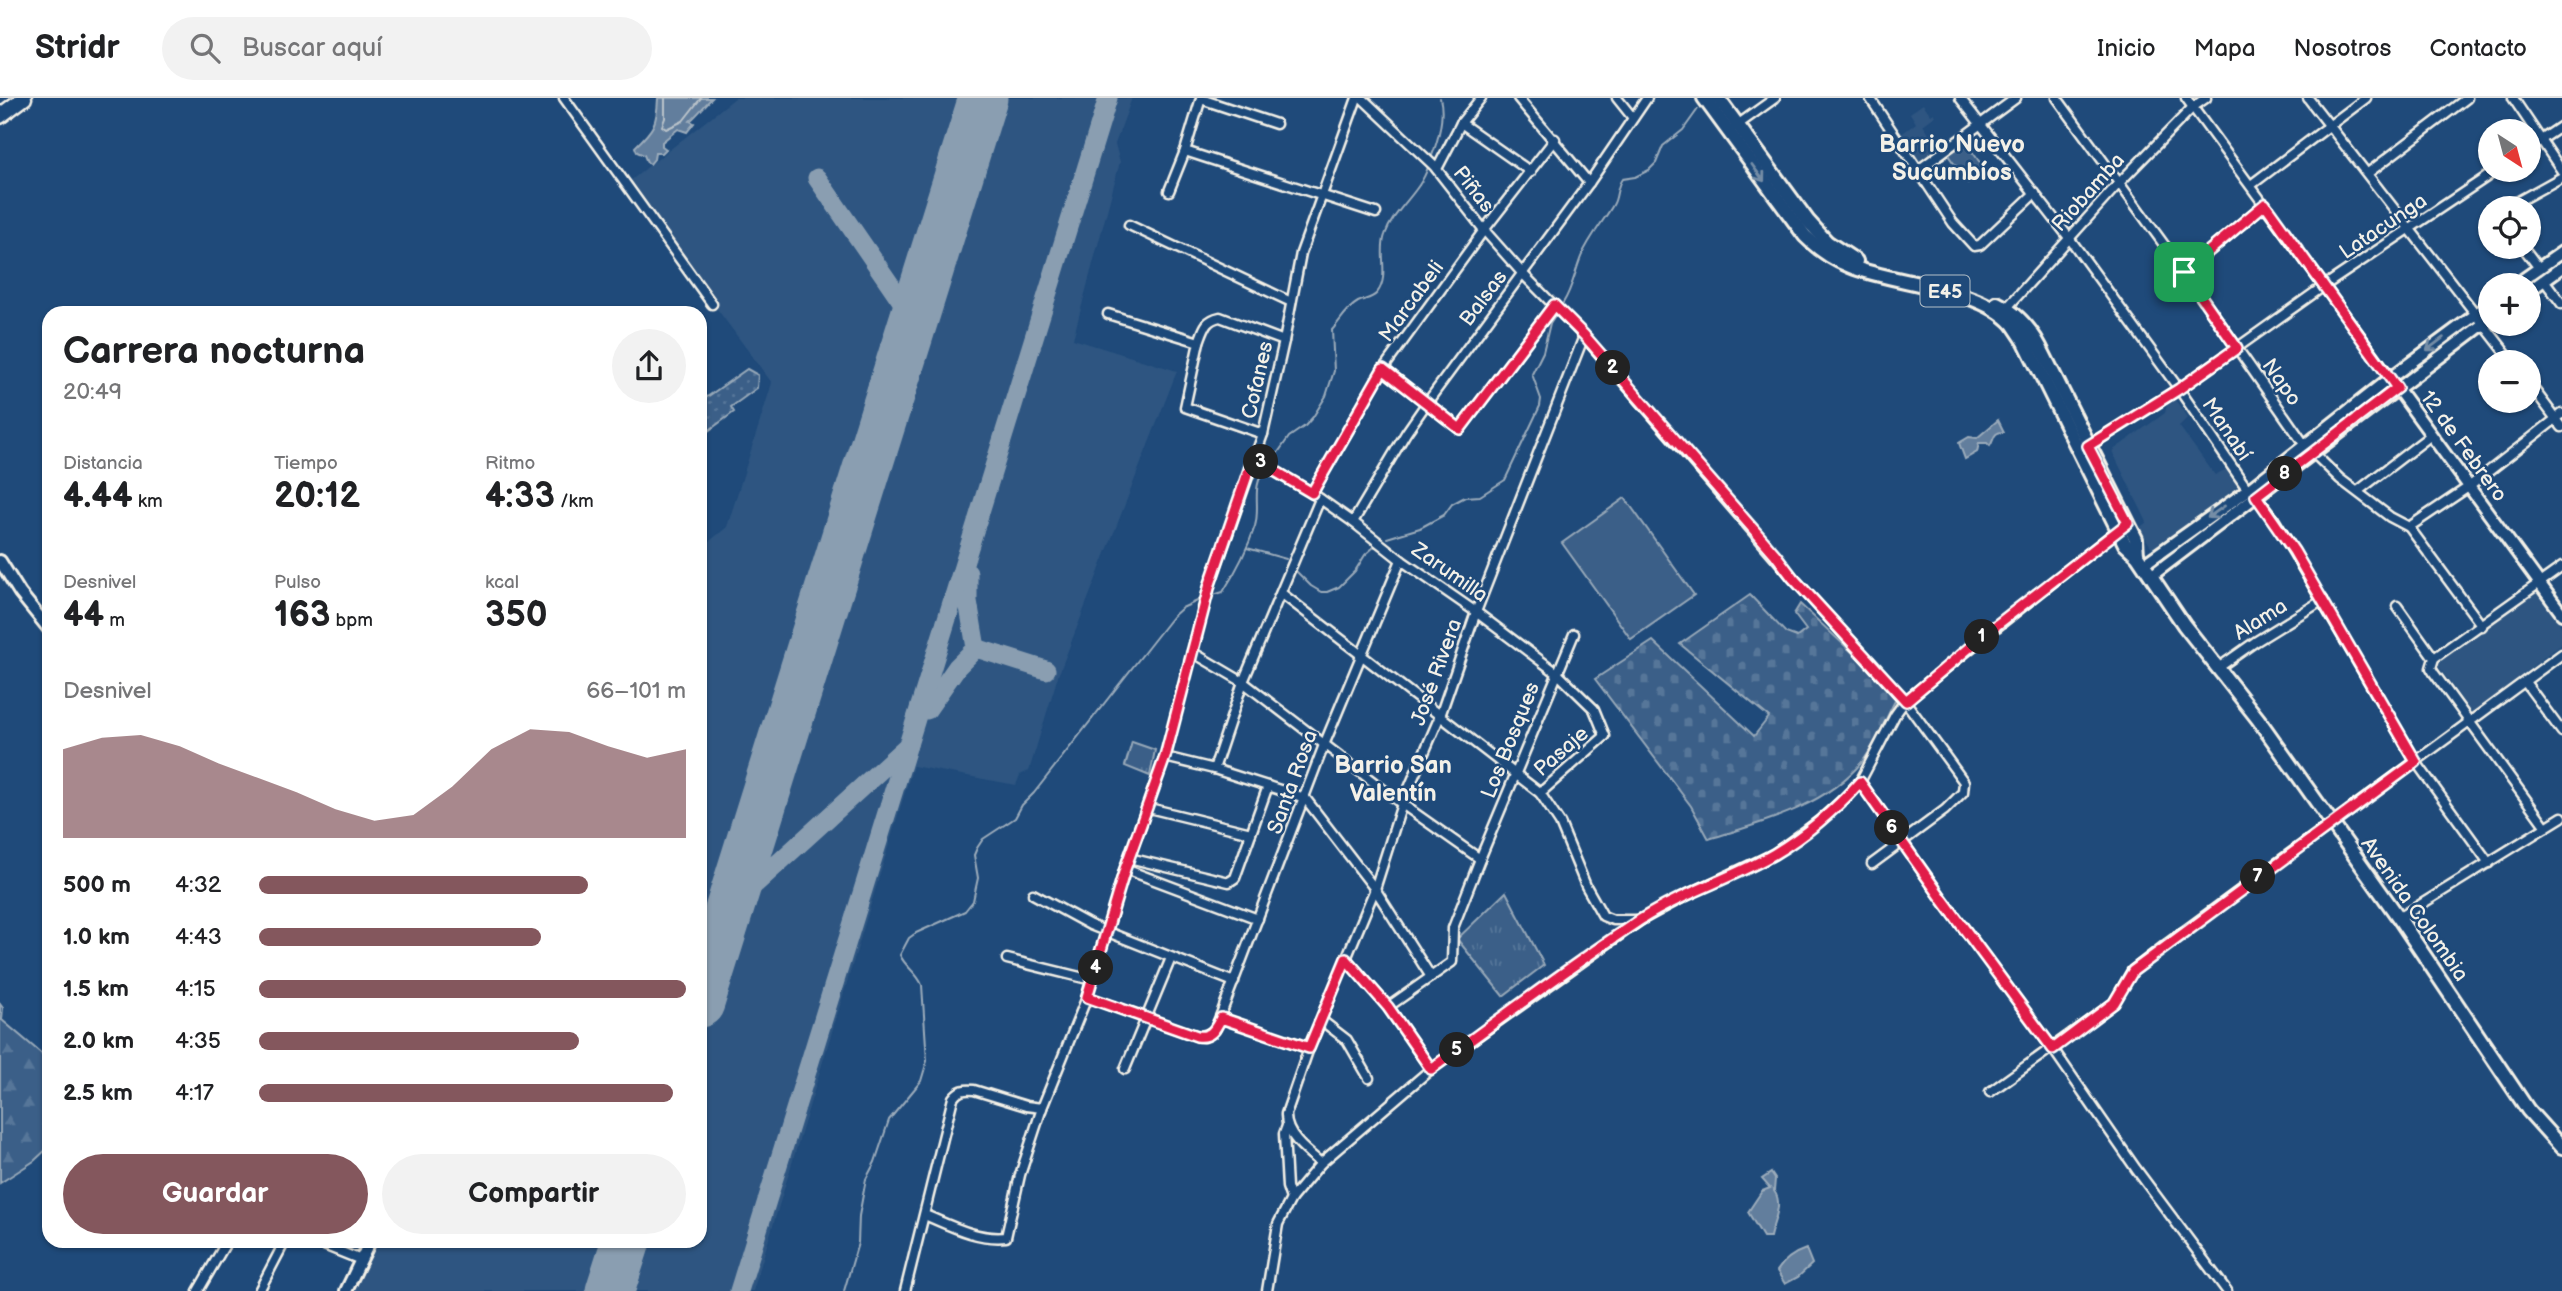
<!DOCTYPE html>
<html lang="es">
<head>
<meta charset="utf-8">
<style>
	:root { --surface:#fff; --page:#f2f2f2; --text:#202124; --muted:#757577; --line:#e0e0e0; --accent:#84575d }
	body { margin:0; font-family:"Balsamiq Sans",sans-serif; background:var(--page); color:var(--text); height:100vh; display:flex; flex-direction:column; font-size:26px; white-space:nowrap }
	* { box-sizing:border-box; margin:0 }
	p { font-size:23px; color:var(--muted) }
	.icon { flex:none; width:38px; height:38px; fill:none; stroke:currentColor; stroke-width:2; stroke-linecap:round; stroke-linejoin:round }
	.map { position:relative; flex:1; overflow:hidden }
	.sheet { position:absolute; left:42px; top:208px; width:665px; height:942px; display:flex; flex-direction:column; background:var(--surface); border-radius:21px; box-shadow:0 2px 5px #0004 }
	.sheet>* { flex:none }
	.needle { width:46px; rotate:144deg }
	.buttons { position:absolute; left:2478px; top:21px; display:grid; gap:14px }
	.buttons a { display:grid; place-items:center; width:63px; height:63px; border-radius:50%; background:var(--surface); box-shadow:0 2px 5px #0004; font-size:35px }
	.pin { position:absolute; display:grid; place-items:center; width:60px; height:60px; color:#fff; margin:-30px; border-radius:14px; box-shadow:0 4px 10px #0006 }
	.km { position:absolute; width:35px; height:35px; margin:-18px; border-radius:50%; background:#222; color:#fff; font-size:19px; line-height:35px; text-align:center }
	.round { display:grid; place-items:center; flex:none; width:74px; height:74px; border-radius:37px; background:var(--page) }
	.summary { display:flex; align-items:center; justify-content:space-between; height:119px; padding:0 21px }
	h1 { font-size:38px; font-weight:700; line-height:52px }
	.metrics { display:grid; grid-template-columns:repeat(3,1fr); gap:10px; height:119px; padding:7px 21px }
	.metrics div { display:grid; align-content:center }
	.metrics b { font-size:35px; font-weight:700 }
	.metrics small { font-size:19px; font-weight:400 }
	.metrics p { font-size:19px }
	.chart { height:196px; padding:14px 21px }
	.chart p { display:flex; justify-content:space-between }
	.chart svg { width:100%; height:126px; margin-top:7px; fill:var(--accent); opacity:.7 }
	.button { display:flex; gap:14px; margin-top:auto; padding:14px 21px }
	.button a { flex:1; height:80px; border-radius:42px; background:var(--accent); color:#fff; font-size:28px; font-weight:700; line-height:80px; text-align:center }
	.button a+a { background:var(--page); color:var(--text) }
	ul { padding:0 21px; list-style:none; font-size:23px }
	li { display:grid; grid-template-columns:112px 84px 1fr; align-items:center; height:52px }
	li i { height:18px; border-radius:9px; background:var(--accent) }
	header { display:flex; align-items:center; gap:42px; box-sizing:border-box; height:98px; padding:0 35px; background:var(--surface); border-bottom:2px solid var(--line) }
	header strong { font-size:33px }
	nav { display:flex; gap:38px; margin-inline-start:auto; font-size:24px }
	.search { width:490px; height:63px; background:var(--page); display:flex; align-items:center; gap:18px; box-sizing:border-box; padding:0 24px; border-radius:38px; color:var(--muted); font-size:26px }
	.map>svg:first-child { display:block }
	.built { fill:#2d5581 }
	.grass { fill:url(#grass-dots); stroke:#97a8b8; stroke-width:2 }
	.forest { fill:url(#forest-firs); stroke:#97a8b8; stroke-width:2 }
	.cemetery { fill:url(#cemetery-stones); stroke:#97a8b8; stroke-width:2 }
	.park { fill:url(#park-tufts); stroke:#97a8b8; stroke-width:2 }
	.pitch { fill:#3a5f88; stroke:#97a8b8; stroke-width:2 }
	.water { fill:#627e9d; stroke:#9cacbb; stroke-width:2 }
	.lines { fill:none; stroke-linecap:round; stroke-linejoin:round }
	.shore { stroke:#bac3ca; stroke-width:2 }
	.stream { stroke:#9cacbb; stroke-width:2 }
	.taxiway { stroke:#8a9eb1; stroke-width:19 }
	.runway { stroke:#8a9eb1; stroke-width:49 }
	.street-casing { stroke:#f4f1e8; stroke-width:13 }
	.secondary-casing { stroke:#f4f1e8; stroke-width:16 }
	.primary-casing { stroke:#f4f1e8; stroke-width:18 }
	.highway-casing { stroke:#f4f1e8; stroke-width:19 }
	.street { stroke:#1f4a7a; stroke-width:8 }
	.secondary { stroke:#1f4a7a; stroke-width:10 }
	.primary { stroke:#1f4a7a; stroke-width:12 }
	.highway { stroke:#1f4a7a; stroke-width:14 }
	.oneway { stroke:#748da6 }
	.route-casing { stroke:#fff; stroke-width:14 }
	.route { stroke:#e11d48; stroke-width:9 }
	.labels { text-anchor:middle; stroke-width:5; stroke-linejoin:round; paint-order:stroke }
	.shield { fill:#1f4a7a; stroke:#b4bfc7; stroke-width:2 }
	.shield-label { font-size:19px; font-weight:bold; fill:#f4f1e8 }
	.street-label { font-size:21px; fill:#f4f1e8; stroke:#1f4a7a }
	.quarter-label { font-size:24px; font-weight:bold; fill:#f4f1e8; stroke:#1f4a7a }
</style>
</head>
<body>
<header>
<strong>Stridr</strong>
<div class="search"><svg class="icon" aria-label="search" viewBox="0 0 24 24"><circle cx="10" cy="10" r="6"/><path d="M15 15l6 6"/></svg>Buscar aquí</div>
<nav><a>Inicio</a><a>Mapa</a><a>Nosotros</a><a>Contacto</a></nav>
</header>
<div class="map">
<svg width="2562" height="1193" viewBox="0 0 2562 1193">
	<defs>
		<pattern id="grass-dots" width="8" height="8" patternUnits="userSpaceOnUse" patternTransform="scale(1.75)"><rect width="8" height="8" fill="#3a5f88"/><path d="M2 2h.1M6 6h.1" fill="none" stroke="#577699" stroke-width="1.8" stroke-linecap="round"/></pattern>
		<pattern id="forest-firs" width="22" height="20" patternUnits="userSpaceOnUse" patternTransform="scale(1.75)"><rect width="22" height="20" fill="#3a5f88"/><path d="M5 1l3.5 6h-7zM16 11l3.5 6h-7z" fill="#577699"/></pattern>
		<pattern id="cemetery-stones" width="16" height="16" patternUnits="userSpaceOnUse" patternTransform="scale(1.75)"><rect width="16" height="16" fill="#3a5f88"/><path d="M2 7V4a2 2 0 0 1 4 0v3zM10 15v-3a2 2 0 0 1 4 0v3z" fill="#577699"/></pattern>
		<pattern id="park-tufts" width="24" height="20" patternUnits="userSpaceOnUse" patternTransform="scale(1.75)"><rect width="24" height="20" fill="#3a5f88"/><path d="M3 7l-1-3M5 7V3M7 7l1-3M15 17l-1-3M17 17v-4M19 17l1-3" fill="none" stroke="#577699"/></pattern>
	</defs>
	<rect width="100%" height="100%" fill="#1f4a7a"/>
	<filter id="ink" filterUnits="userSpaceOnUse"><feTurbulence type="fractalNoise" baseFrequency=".0143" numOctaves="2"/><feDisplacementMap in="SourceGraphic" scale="14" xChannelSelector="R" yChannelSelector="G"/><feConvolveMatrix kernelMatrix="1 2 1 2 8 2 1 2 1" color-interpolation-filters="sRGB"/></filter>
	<g filter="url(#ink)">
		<g class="built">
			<polygon points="735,0 1132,0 1115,46 1120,64 1073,241 1177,273 1058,578 1029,673 1020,677 1016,687 913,668 753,1193 349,1193 370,1143 700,1143 700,451 727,429 772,285 625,87"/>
			<polygon points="1923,6 1931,17 1934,15 1935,18 1923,27 1940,52 1921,66 1900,37 1916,25 1910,15"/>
			<polygon points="2175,302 2188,319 2179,328 2215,377 2227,371 2237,385 2236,390 2158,449 2152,450 2139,430 2147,424 2112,353 2165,315 2167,307"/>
			<polygon points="2536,494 2562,529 2562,545 2472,616 2437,566"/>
		</g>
		<polygon class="grass" points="747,271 758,277 757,290 731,309 734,314 700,339 700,304"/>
		<polygon class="forest" points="0,906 3,910 2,922 49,962 49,1049 34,1063 0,1085"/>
		<path class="cemetery" d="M1750,497L1786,535L1797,539L1806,532L1794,516L1800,506L1898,597C1887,617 1876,647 1862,664C1824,709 1764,724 1709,741L1691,708L1595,581L1653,543L1754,638L1769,619L1680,546Z"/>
		<g class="park">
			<polygon points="1132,644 1155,652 1150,678 1125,668"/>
			<polygon points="1506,794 1544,867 1503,898 1457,841"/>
		</g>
		<g class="pitch">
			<polygon points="1966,45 1986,73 1968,85 1948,57"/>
			<polygon points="1625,400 1694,497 1631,541 1562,445"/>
		</g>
		<g class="water">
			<path d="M658,0H712C704,8 699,15 690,23L694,25L687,34L678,31L662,44V48L666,51L662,55H655L654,61L650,66L647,64L644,57L637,54L635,49C654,31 657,26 658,0Z"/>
			<path d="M1998,322L2004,334C1992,334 1995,341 1990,348L1987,345H1979L1977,354L1965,361L1959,345L1969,339L1977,340Z"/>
			<path d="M1771,1075L1775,1081L1774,1093C1784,1106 1773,1124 1770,1139H1763L1748,1114L1762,1093L1770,1090L1762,1081Z"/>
			<path d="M1806,1151L1812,1166L1798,1179L1785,1186L1777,1173C1784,1162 1794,1155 1806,1151Z"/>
		</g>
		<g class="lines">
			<polyline class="shore" points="665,0 665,20 662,28 666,31 683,23 701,0"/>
			<g class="stream">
				<path d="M1431,60C1438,43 1445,18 1440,0"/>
				<path d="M1563,205C1572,191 1575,174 1581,159C1589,140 1603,124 1613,107C1618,99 1616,89 1622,81L1635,79L1649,72L1656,65L1663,48L1683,32L1698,11"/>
				<path d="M1270,366L1289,339L1305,328L1313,319L1326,298L1334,273L1332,232C1340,223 1347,210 1358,204C1364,201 1372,201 1377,195C1390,179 1378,155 1385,137C1394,111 1420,95 1428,69"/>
				<polyline points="1387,440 1420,430 1444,417 1452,406 1465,399 1480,398 1505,382 1540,308 1541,301 1532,276 1543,254 1550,225 1556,216"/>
				<polyline points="1247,450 1286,461"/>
				<polyline points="1296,473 1311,488 1321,494 1327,494 1339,489 1355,473 1365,457 1375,448"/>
				<path d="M1210,498L1223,494C1235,475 1248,450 1255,428C1261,407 1250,389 1266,370"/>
				<path d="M844,1193L858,1145L859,1118L866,1081L875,1064L889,1022L921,983L927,963L922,887C917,874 905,869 900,857L909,840L916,835L965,813L973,803L976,789L978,780L974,757L977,750L983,741L1015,720L1022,707L1034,695L1172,519L1182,510L1204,500"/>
			</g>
			<g class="taxiway">
				<polyline points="817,80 914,221"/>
				<polyline points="976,550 1046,572"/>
				<polyline points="927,612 957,569 976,550 968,503 968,475"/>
				<polyline points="730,809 908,647"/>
				<polyline points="739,1193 1108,0"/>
			</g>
			<g class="runway">
				<polyline points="700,905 983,0"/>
				<polyline points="610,1193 626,1143"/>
			</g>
			<g class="street-casing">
				<g id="street">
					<polyline points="564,0 712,206"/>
					<polyline points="1362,0 1434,68 1484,132 1523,176 1584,238 1793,480 1905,603 1964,684 1963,694 1945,712 1872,766"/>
					<polyline points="1518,0 1589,85"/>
					<polyline points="1617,0 1633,20"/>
					<polyline points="1870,0 1953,125 1974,148 1980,147 2035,95"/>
					<polyline points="1960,0 2070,141 2179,291 2248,392 2256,398 2274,421 2416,664 2489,765"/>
					<polyline points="2057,0 2184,174 2304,346 2340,381 2390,419 2409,429 2482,528"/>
					<polyline points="2186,0 2394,284"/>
					<polyline points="2308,0 2513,264"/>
					<polyline points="2513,0 2562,73"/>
					<polyline points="1201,1 1276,26"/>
					<polyline points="1461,25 1531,74"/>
					<polyline points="1736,28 1775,0"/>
					<polyline points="2529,50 2562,28"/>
					<polyline points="1185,53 1376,115"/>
					<polyline points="1437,71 1461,25 1481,0"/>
					<polyline points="1917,73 2016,0"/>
					<polyline points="2368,75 2467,0"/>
					<polyline points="2251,87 2366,0"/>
					<polyline points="1169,93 1185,53 1201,0"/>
					<polyline points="2506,110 2562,79"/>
					<polyline points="1129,127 1291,204"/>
					<polyline points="2523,149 2539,170"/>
					<polyline points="2184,174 2265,106"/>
					<polyline points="2544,182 2562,206"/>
					<polyline points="2004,213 2119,85 2193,9 2206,0"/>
					<polyline points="1108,216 1199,244 1185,309 1263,336"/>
					<path d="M1199,244C1204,231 1205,222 1220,219L1284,243"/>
					<polyline points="1383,271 1460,331 1554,207"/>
					<polyline points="2529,285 2562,329"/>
					<polyline points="2088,348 2179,291 2324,188 2497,72"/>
					<polyline points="1253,360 1312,395 1353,424 1401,462 1476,514 1557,575 1594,611 1605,638 1540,695"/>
					<polyline points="2358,393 2431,337"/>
					<polyline points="1312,395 1383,271 1484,132 1555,41"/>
					<polyline points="1353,424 1406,335 1426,306 1589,85 1647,0"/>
					<polyline points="2409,429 2470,388 2562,316"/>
					<polyline points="1281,495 1540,695 1560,725 1586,788 1603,818 1613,822 1641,822"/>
					<polyline points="2397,508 2434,560 2431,570 2434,575 2546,729"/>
					<polyline points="1192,554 1243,584 1402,706 1480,761 1453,830 1452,864 1388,909"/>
					<polyline points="2434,560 2562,469"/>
					<polyline points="2218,570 2255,544 2323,502"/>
					<polyline points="2525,584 2562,634"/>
					<polyline points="1165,659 1214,671 1305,700 1375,791 1431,879"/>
					<polyline points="1214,671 1243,584 1320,401"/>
					<polyline points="1860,684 1943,802 2053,951 2136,1071 2227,1193"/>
					<polyline points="1149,710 1251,735"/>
					<polyline points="1129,760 1229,784 1235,780 1268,688"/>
					<polyline points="1480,761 1574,536"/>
					<polyline points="1125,771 1258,821"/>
					<polyline points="1033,796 1090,827 1234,884"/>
					<polyline points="2399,820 2562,719"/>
					<polyline points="1007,861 1092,882"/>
					<polyline points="1346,861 1388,909 1431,971"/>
					<polyline points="1087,899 1197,938 1204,939 1215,932 1324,647 1401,462"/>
					<polyline points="1221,920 1309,950"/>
					<polyline points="1321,922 1347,942 1369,980"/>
					<polyline points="1125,971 1171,860"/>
					<polyline points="1990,994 2114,905 2132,873 2164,848 2562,556"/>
					<polyline points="1287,1028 1284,1036 1287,1089 1291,1101"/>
					<path d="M1321,1065C1306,1053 1285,1037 1286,1016L1309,950L1375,791L1402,706L1440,618L1476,514L1584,238"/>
					<path d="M925,1117C951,1128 977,1142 1006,1139L1020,1077L1042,1010L1087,899L1125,771L1165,659L1210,486L1263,336L1284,243L1301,155L1357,0"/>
					<polyline points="314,1143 361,1162"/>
					<polyline points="198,1193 227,1143"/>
					<polyline points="259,1193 285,1143"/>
					<path d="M905,1193L953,1000C959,992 964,991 974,992L1026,1008L1042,1010"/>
					<polyline points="1267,1193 1278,1126 1291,1101 1321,1065 1431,971 1641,822 1691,795 1774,756 1819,723 1845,700 1860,684 1895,617 1905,603 2119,431"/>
				</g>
			</g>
			<g class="secondary-casing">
				<g id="secondary">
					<polyline points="2515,187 2562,154"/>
					<polyline points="2529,193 2562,169"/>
					<polyline points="2397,290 2562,516"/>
					<polyline points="0,463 20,495 49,531"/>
					<polyline points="2144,466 2248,392 2390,280 2490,206"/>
					<polyline points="2151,478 2490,221"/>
					<polyline points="346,1193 370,1143"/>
				</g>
			</g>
			<g class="primary-casing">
				<g id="primary">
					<path d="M1704,0L1805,138C1818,151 1832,161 1850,168C1894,186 1980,189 2013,226C2017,232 2021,238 2025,244L2125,446L2137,457L2184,527L2258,621L2399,820L2528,1012L2562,1050"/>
					<polyline points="1718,0 1808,123 1827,144 1856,163"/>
					<path d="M1997,205C2017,215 2030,230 2040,249L2136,441L2137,457"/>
				</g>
			</g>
			<g class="highway-casing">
				<polyline id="highway" points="0,18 24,0"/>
			</g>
			<use href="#street" class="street"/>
			<use href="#secondary" class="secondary"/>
			<use href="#primary" class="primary"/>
			<use href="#highway" class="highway"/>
		</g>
		<defs><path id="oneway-shaft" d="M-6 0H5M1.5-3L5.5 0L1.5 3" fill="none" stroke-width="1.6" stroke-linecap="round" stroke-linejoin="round" transform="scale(1.75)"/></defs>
		<g class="oneway">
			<use href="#oneway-shaft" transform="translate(1758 75) rotate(54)"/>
			<use href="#oneway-shaft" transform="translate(2435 246) rotate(143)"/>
			<use href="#oneway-shaft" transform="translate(2216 414) rotate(145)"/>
		</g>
	</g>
	<g class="lines" filter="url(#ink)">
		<g class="route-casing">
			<path id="route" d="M2265,106L2397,290L2256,398L2294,453L2416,664L2133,873L2114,905L2053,951L1943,802L1860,684C1836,711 1806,737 1774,756C1731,781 1682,795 1640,822C1569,869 1500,921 1431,971L1388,909L1346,861L1309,950L1221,920C1215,932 1211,940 1197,938L1087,899L1125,771L1165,659L1210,486L1253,360L1312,395L1383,271L1460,331L1554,207L1584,237L1775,456L1793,480L1906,603L1989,533L2128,425L2088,348L2179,291L2237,250L2184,174Z"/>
		</g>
		<use href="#route" class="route"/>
	</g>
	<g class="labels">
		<rect class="shield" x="1920.5" y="177.5" width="49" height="31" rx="5"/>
		<g class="shield-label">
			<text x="1945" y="200">E45</text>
		</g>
		<g class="street-label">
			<text transform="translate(1474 91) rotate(52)" y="7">Piñas</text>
			<text transform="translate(2088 94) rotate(-48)" y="7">Riobamba</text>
			<text transform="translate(2383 128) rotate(-34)" y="7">Latacunga</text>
			<text transform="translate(1483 200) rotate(-53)" y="7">Balsas</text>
			<text transform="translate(1411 203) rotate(-54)" y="7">Marcabeli</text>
			<text transform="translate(1257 282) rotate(-77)" y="7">Cofanes</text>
			<text transform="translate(2282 284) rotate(55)" y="7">Napo</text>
			<text transform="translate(2227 331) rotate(56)" y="7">Manabí</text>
			<text transform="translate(2464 348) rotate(54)" y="7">12 de Febrero</text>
			<text transform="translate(1450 474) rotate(35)" y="7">Zarumilla</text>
			<text transform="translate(2260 521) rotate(-32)" y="7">Alama</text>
			<text transform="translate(1436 574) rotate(-70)" y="7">José Rivera</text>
			<text transform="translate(1510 642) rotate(-68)" y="7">Los Bosques</text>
			<text transform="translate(1561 653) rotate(-41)" y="7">Pasaje</text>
			<text transform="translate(1292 684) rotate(-70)" y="7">Santa Rosa</text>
			<text transform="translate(2415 811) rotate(55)" y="7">Avenida Colombia</text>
		</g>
		<g class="quarter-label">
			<text x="1952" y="54">Barrio Nuevo<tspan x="1952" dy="28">Sucumbíos</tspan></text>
			<text x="1393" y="675">Barrio San<tspan x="1393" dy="28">Valentín</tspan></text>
		</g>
	</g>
</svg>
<div class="buttons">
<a><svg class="needle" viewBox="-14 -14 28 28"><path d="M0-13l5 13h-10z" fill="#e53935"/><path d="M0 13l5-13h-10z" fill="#757577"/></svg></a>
<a><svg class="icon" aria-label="locate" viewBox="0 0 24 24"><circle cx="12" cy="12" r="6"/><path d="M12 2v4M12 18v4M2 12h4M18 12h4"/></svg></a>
<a>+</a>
<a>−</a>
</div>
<div class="pin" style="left:2184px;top:174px;background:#1e9e55"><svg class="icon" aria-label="arrive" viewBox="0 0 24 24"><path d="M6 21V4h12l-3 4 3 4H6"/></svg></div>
<b class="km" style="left:1982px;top:539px">1</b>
<b class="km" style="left:1613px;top:270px">2</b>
<b class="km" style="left:1261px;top:364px">3</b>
<b class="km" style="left:1096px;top:870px">4</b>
<b class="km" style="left:1457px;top:952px">5</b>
<b class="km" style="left:1892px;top:730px">6</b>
<b class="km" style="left:2258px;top:779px">7</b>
<b class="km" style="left:2285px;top:376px">8</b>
<section class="sheet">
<div class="summary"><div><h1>Carrera nocturna</h1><p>20:49</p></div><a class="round"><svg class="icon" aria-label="share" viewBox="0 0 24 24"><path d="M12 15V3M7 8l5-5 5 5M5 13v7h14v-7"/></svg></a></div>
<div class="metrics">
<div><p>Distancia</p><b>4.44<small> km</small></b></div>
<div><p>Tiempo</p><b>20:12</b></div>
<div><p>Ritmo</p><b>4:33<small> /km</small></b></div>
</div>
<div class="metrics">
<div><p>Desnivel</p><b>44<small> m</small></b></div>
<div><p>Pulso</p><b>163<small> bpm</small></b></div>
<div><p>kcal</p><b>350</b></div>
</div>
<div class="chart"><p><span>Desnivel</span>66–101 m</p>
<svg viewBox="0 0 160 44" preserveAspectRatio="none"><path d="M0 44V13L10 9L20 8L30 12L40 18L50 23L60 28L70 34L80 38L90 36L100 26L110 13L120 6L130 7L140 12L150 16L160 13V44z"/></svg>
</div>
<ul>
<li><b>500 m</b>4:32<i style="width:77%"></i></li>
<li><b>1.0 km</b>4:43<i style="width:66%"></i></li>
<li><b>1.5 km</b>4:15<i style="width:100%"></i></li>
<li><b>2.0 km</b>4:35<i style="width:75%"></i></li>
<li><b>2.5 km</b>4:17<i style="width:97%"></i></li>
</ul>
<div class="button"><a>Guardar</a><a>Compartir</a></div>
</section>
</div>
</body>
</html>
